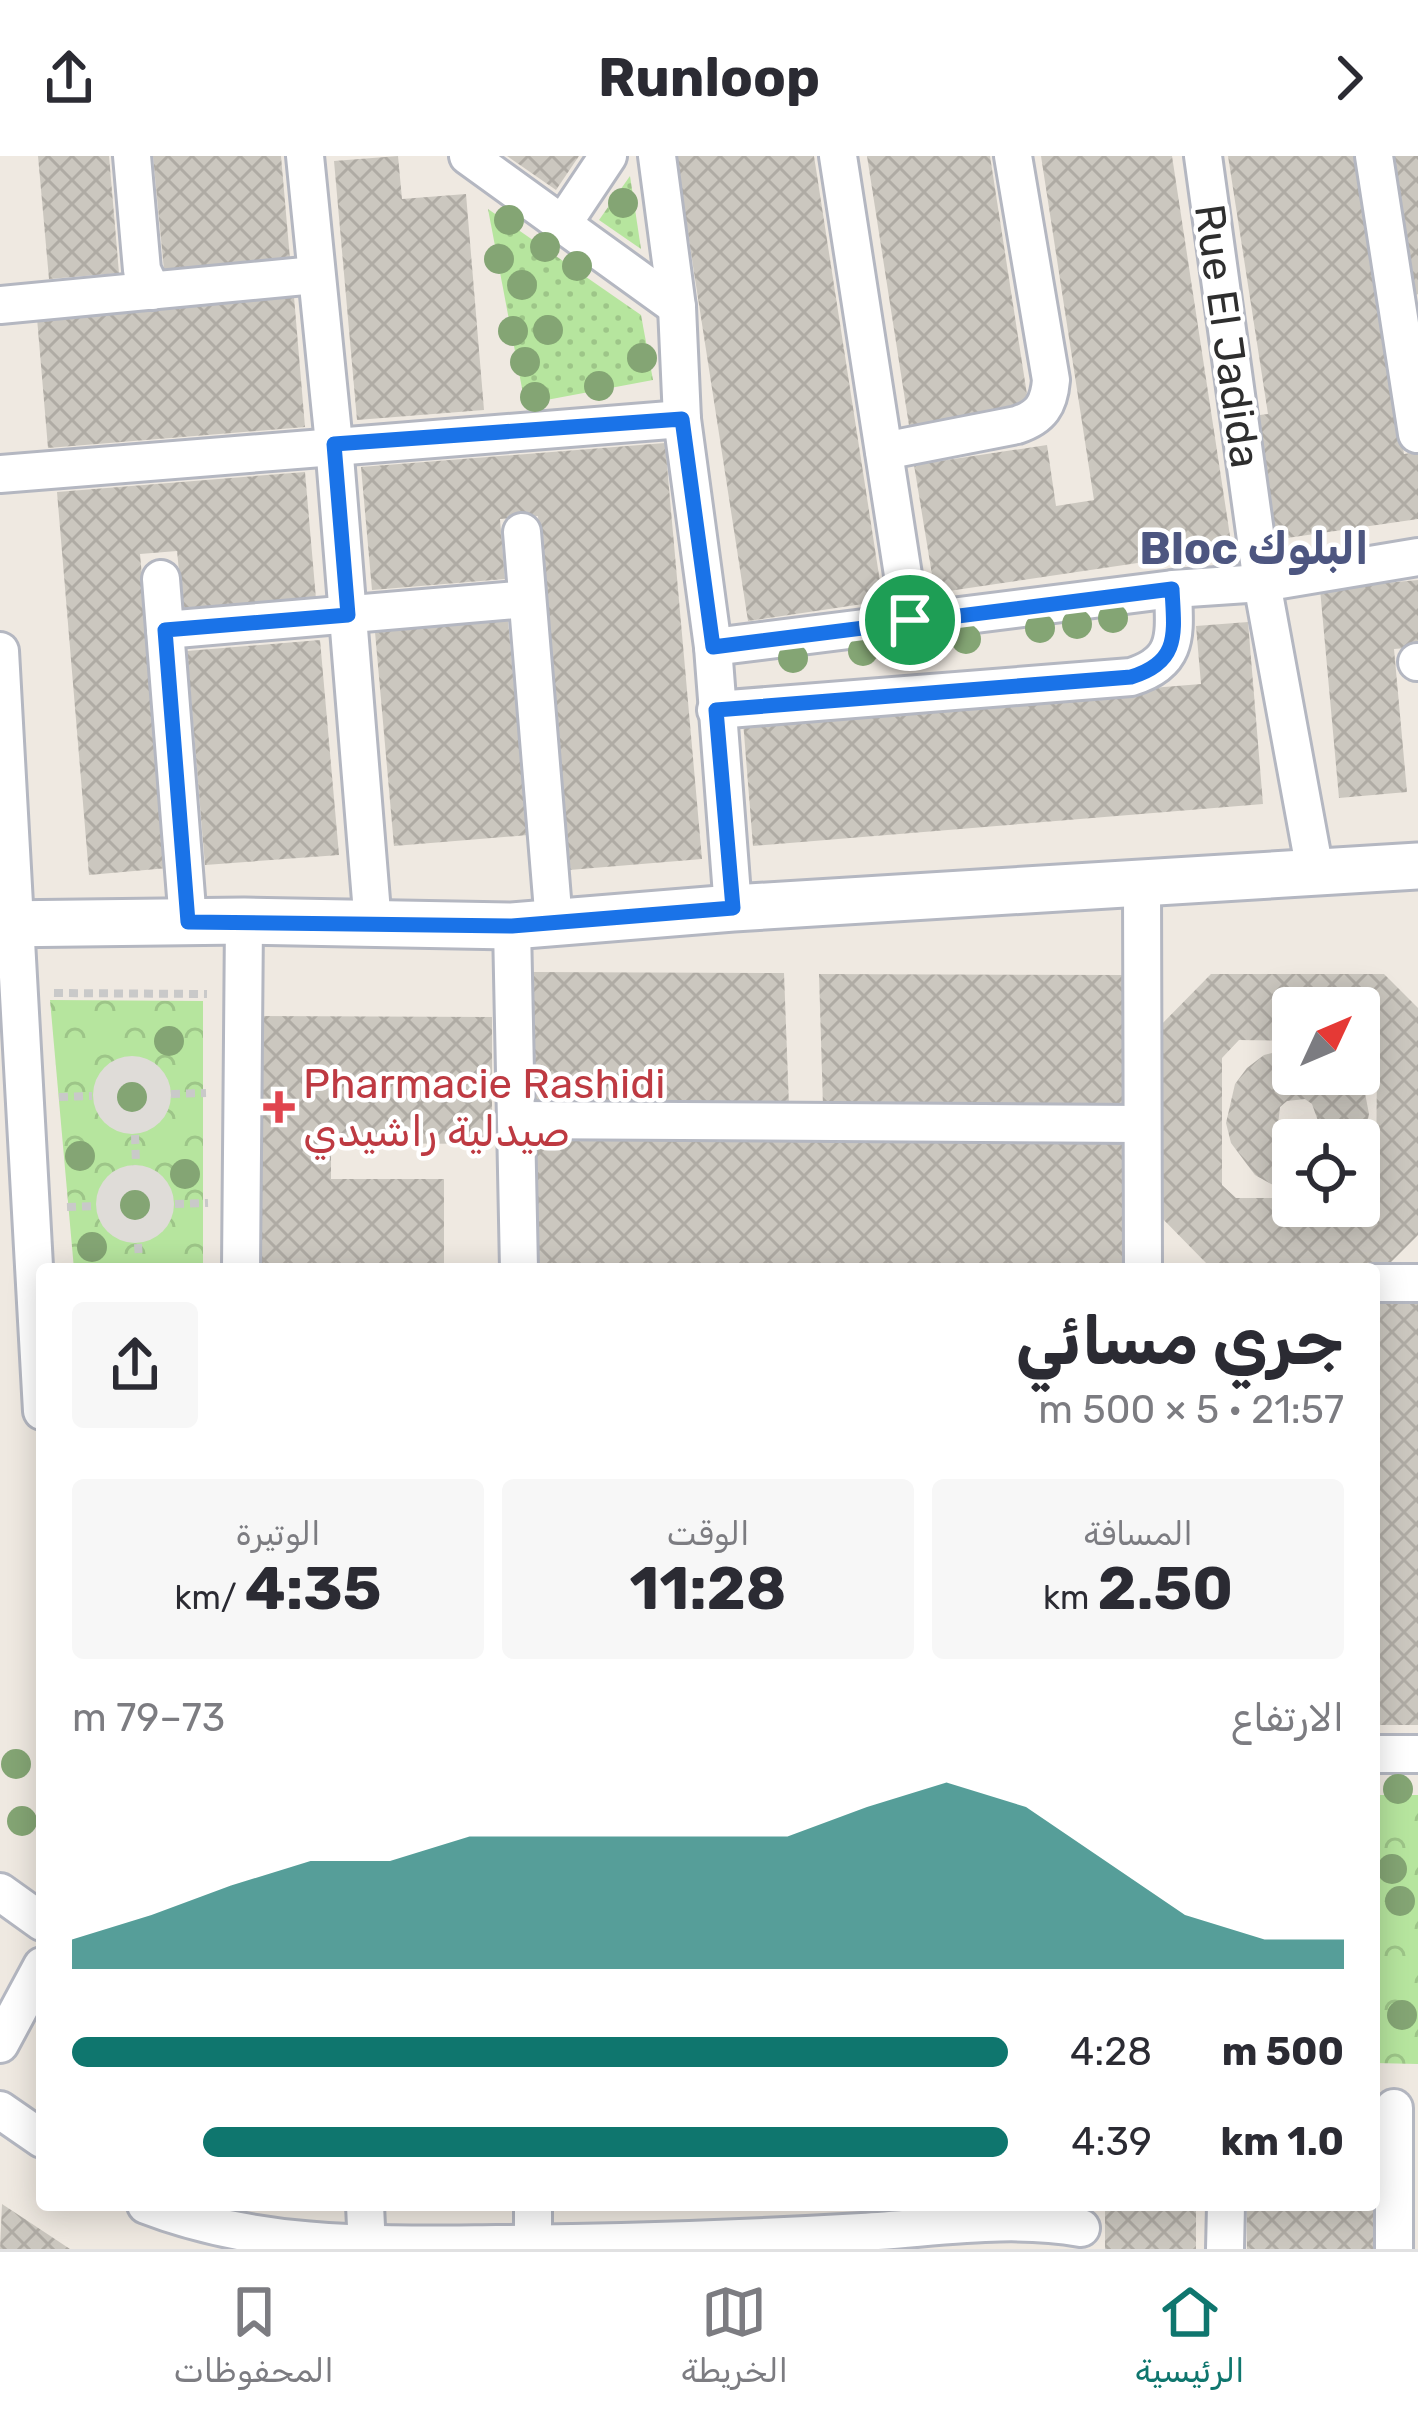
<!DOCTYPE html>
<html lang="ar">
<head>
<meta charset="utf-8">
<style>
	:root { --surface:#fff; --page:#f7f7f7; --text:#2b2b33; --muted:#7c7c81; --line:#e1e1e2; --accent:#0f766e }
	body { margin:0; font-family:Rubik,Vazirmatn,sans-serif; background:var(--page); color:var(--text); direction:rtl; height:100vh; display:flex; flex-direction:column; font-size:45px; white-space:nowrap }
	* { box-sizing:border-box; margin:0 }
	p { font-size:39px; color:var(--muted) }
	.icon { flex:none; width:66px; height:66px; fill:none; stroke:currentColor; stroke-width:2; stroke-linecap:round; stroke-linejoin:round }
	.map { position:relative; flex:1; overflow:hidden; direction:ltr }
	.details { position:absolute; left:36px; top:1107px; width:1344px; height:948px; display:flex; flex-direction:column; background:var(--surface); border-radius:12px; box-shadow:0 6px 30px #0003; direction:rtl }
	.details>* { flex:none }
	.needle { width:78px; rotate:46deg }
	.buttons { position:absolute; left:1272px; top:831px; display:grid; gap:24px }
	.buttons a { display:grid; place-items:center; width:108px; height:108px; border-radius:12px; background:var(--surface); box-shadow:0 6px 30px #0003; font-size:60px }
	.pin { position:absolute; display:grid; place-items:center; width:102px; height:102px; color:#fff; margin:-51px; border:6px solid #fff; border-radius:50%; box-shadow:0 3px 12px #0007 }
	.round { display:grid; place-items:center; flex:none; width:126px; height:126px; border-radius:12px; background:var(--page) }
	.overview { display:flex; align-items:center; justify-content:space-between; height:204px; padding:0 36px }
	h1 { font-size:66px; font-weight:700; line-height:90px }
	.figures { display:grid; grid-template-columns:repeat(3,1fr); gap:18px; height:204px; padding:12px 36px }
	.figures div { display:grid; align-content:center; border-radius:12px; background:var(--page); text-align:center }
	.figures b { font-size:60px; font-weight:700 }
	.figures small { font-size:33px; font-weight:400 }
	.figures p { font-size:33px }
	.chart { height:336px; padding:24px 36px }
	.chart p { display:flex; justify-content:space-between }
	.chart svg { width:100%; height:216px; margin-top:12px; fill:var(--accent); opacity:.7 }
	ul { padding:0 36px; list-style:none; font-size:39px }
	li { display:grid; grid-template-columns:192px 144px 1fr; align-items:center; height:90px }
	li i { height:30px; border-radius:15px; background:var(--accent) }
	header { display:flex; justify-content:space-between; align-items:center; height:156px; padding:0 36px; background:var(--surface); font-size:54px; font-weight:700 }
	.menu { display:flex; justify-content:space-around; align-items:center; height:168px; border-top:3px solid var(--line); background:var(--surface); font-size:33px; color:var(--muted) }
	.menu a { display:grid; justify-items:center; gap:6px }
	.menu .on { color:var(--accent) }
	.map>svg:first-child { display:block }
	.grass { fill:url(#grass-dots) }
	.park { fill:url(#park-crowns) }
	.plaza { fill:#dfdcd8 }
	.building { fill:url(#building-cross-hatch); fill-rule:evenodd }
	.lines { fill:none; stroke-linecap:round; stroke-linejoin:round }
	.minor-casing { stroke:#b4b7c1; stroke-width:42 }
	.tertiary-casing { stroke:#b4b7c1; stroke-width:51 }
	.path { stroke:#c9c9c9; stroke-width:8; stroke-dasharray:9 6; stroke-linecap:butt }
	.minor { stroke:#fff; stroke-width:36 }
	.tertiary { stroke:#fff; stroke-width:45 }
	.tree { fill:#84a574 }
	.route-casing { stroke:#fff; stroke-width:24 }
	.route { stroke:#1a73e8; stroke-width:15 }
	.health-dot { fill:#e0444e; stroke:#fff; stroke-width:4.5 }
	.labels { text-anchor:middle; stroke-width:9; stroke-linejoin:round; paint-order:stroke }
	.street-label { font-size:42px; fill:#2e2e2e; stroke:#fff }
	.health-label { font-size:42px; fill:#be3a42; stroke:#fff; text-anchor:start }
	.neighbourhood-label { font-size:45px; font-weight:bold; fill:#4d5680; stroke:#fff }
</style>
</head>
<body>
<header><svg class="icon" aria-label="forward" viewBox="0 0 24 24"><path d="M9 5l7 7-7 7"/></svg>Runloop<svg class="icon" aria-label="share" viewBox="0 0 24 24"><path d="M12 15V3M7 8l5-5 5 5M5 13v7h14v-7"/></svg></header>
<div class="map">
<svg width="1418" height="2093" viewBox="0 0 1418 2093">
	<defs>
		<pattern id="grass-dots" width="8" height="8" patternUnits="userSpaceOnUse" patternTransform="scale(3)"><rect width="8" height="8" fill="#b6e59e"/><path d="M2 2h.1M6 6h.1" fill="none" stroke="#9dc588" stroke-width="1.8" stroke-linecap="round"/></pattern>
		<pattern id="park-crowns" width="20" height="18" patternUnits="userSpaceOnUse" patternTransform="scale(3)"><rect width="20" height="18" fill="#b6e59e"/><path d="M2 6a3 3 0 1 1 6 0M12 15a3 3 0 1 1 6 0" fill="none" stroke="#9dc588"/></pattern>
		<pattern id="building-cross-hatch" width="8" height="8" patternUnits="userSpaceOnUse" patternTransform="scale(3)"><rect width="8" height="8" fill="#cbc7bf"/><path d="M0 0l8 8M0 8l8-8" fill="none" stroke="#afaba4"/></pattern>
	</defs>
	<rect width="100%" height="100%" fill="#efe9e1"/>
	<g class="grass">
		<polygon points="630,20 641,93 599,64"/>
		<polygon points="488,53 641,159 653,224 525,248"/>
	</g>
	<g class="park">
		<polygon points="50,844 203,845 203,1113 74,1113"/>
		<polygon points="1374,1639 1418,1639 1418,1908 1374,1907"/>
	</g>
	<g class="plaza">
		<circle cx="132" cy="939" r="39"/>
		<circle cx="135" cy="1048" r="39"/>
	</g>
	<g class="building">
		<polygon points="38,0 109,0 119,117 49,123"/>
		<polygon points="153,0 281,0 290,103 164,114"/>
		<polygon points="398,0 402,43 466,38 484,254 357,264 334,5"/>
		<polygon points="507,0 579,0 556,34"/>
		<polygon points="676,0 814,0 883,445 748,465"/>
		<polygon points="867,0 990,0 1030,258 910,276"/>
		<polygon points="1041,0 1172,0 1232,393 935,437 914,309 1047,289 1056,350 1094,344"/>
		<polygon points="1228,0 1358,0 1404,298 1418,296 1418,363 1287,382 1286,377 1262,381 1243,261 1268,258"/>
		<polygon points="1394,0 1418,0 1418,138 1416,139"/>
		<polygon points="294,141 305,271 48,292 37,162"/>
		<polygon points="665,287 702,703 569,714 538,360 500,363 505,423 372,434 361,311"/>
		<polygon points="305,316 316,443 183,454 177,395 140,398 168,712 89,719 57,336"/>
		<polygon points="1418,424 1418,491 1394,493 1407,636 1339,642 1320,433"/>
		<polygon points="508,465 528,679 394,690 375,476"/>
		<polygon points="1248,466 1263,648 753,690 743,565 1201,528 1196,470"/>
		<polygon points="320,484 339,699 205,709 187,495"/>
		<polygon points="533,816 784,817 789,950 533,949"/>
		<polygon points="819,818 1126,819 1126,952 823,950"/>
		<path d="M1211,818H1384L1418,852V1079L1389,1108L1209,1110L1156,1056L1155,875ZM1293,852H1359V888L1377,905L1376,1025L1359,1041V1050H1293V1042H1236L1222,1029V902L1239,884L1293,885Z"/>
		<polygon points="253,860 492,861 492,988 331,987 331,1023 444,1023 444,1113 253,1113"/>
		<polygon points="1293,892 1293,918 1353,918 1365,937 1369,958 1360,1000 1359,984 1298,984 1308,980 1318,965 1312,948 1305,943 1287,945 1280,951 1278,969 1293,982 1293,1034 1273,1029 1255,1019 1231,987 1226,967 1235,928 1247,912 1264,899"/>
		<polygon points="533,983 1126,986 1126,1110 533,1107"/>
		<polygon points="1374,1147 1418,1148 1418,1569 1374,1569"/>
		<polygon points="2,2048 70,2093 0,2093"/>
		<rect x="1105" y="2049" width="91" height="44"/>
		<rect x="1247" y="2049" width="127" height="44"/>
	</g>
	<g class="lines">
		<g class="minor-casing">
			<g id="minor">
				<polyline points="132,0 142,114 152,135"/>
				<polyline points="305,0 334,288 373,769"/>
				<polyline points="468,0 677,151"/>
				<polyline points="657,0 677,151 682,263 713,491 733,752"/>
				<polyline points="838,0 910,464"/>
				<polyline points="1203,0 1262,427 1315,715"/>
				<polyline points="1374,0 1417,278"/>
				<polyline points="564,66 608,0"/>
				<polyline points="0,149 315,119"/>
				<path d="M884,295L1017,269C1041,261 1049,249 1051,224L1013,0"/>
				<polyline points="0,318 682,263"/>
				<polyline points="522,376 554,767"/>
				<polyline points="161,423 188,766"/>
				<polyline points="165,474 527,443"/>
				<polyline points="713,491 1173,433 1262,427 1418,401"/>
				<polyline points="0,495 42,1255"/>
				<polyline points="1417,506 1418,506"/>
				<path d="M716,554L1131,521C1181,506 1174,476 1173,433"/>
				<polyline points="1142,729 1143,1113"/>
				<polyline points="512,770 519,1113"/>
				<polyline points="516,964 1141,968"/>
				<polyline points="241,1113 244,765"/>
				<polyline points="1374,1127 1418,1127"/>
				<polyline points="1374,1598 1418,1598"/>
				<polyline points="0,1736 42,1766"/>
				<polyline points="0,1888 42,1810"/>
				<polyline points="0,1954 42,1983"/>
				<path d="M146,2049C260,2093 377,2089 497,2088C619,2087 741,2083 862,2076C935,2072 1009,2059 1081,2072"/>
				<polyline points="365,2049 367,2092"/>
				<polyline points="533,2088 533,2049"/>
				<polyline points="1225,2093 1226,2049"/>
				<polyline points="1394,2093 1394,1952"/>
			</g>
		</g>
		<g class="tertiary-casing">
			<polyline id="tertiary" points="0,768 244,765 512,770 733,752 1418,710"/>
		</g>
		<g class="path">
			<polyline points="54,837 207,838"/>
			<polyline points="171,938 206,937"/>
			<polyline points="59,941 92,940"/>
			<polyline points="135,979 136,1009"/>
			<polyline points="175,1048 208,1047"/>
			<polyline points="67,1051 96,1050"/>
			<polyline points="138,1088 139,1103"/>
			<polyline points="1374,1916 1374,1631"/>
		</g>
		<use href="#minor" class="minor"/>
		<use href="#tertiary" class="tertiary"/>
	</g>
	<g class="tree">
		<circle cx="623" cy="47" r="15"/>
		<circle cx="509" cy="64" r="15"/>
		<circle cx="545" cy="91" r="15"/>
		<circle cx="499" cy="103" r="15"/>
		<circle cx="577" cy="110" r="15"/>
		<circle cx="522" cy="129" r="15"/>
		<circle cx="548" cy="174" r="15"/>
		<circle cx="513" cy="175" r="15"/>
		<circle cx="642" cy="202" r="15"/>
		<circle cx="525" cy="206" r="15"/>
		<circle cx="599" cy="230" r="15"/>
		<circle cx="535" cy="241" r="15"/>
		<circle cx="1113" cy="462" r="15"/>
		<circle cx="1077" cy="468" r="15"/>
		<circle cx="1040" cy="472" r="15"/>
		<circle cx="966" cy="483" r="15"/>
		<circle cx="863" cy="495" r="15"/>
		<circle cx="793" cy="502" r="15"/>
		<circle cx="169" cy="885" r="15"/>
		<circle cx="132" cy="941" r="15"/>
		<circle cx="80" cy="1000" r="15"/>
		<circle cx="185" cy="1018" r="15"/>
		<circle cx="135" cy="1049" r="15"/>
		<circle cx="92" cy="1091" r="15"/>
		<circle cx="16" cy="1608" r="15"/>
		<circle cx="1398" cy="1633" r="15"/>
		<circle cx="22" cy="1665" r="15"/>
		<circle cx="1392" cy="1713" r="15"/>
		<circle cx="1400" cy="1745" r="15"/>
		<circle cx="1402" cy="1859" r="15"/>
	</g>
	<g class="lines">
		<g class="route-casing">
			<path id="route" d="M682,263L713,491L1172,433C1174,476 1181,506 1131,521L716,554L733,752L512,770L188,766L165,474L348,459L334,288Z"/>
		</g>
		<use href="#route" class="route"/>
	</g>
	<path class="health-dot" d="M273 933h12v12h12v12h-12v12h-12v-12h-12v-12h12z"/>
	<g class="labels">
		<g class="street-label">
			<text transform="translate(1228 180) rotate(82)" y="15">Rue El Jadida</text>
		</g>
		<g class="health-label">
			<text x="303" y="942">Pharmacie Rashidi<tspan x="303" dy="48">صيدلية راشيدي</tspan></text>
		</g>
		<g class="neighbourhood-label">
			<text x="1254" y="408">Bloc البلوك</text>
		</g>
	</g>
</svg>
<div class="buttons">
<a><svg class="needle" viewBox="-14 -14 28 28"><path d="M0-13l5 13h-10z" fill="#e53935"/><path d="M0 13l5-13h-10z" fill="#7c7c81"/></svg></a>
<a><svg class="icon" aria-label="locate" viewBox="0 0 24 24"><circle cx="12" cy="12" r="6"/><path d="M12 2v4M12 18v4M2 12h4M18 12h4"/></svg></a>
</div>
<div class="pin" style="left:910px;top:464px;background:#1e9e55"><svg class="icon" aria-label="arrive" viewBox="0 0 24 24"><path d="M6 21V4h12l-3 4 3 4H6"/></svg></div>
<section class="details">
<div class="overview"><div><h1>جري مسائي</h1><p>21:57 · 5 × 500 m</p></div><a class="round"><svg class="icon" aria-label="share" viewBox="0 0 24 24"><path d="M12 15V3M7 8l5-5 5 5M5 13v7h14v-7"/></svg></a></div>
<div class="figures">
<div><p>المسافة</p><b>2.50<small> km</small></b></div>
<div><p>الوقت</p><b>11:28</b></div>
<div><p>الوتيرة</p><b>4:35<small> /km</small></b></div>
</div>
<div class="chart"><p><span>الارتفاع</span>73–79 m</p>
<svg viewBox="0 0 160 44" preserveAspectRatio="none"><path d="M0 44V38L10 33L20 27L30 22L40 22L50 17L60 17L70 17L80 17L90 17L100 11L110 6L120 11L130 22L140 33L150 38L160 38V44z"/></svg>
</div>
<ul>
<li><b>500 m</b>4:28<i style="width:100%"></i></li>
<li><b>1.0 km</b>4:39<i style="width:86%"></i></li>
</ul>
</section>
</div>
<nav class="menu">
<a class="on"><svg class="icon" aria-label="home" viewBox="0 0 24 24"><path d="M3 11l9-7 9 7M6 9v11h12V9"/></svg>الرئيسية</a>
<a><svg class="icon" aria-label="map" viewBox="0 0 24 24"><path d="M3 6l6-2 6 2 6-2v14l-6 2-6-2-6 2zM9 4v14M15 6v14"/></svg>الخريطة</a>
<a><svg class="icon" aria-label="saved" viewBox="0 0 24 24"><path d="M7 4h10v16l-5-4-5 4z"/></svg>المحفوظات</a>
</nav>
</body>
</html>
